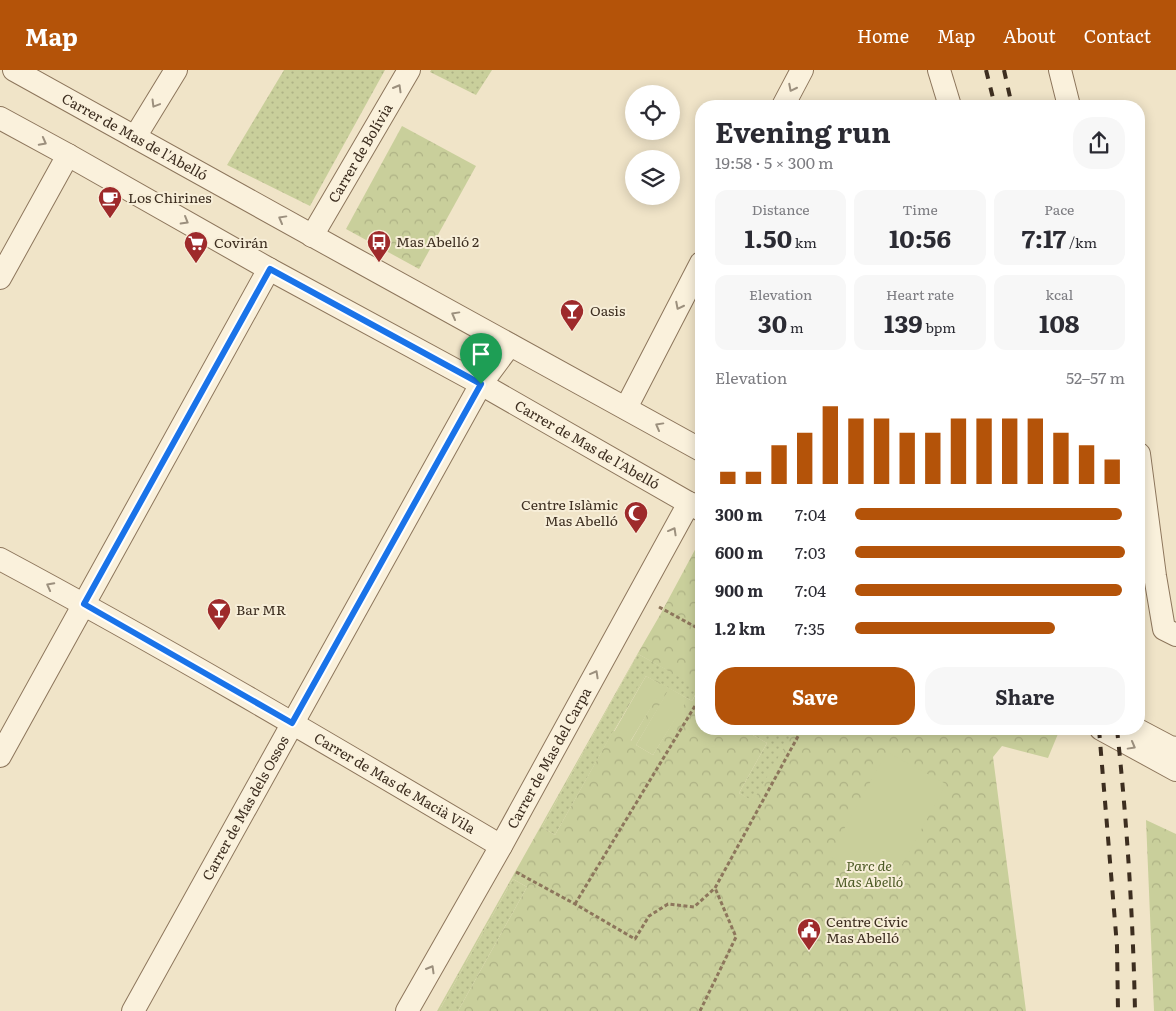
<!DOCTYPE html>
<html lang="en">
<head>
<meta charset="utf-8">
<style>
	:root { --surface:#fff; --page:#f7f7f7; --text:#2b2b33; --muted:#7c7c81; --accent:#b45309 }
	body { margin:0; font-family:Literata,serif; background:var(--page); color:var(--text); height:100vh; display:flex; flex-direction:column; font-size:19px; white-space:nowrap }
	* { box-sizing:border-box; margin:0 }
	p { font-size:16px; color:var(--muted) }
	.icon { flex:none; width:28px; height:28px; fill:none; stroke:currentColor; stroke-width:2; stroke-linecap:round; stroke-linejoin:round }
	.map { position:relative; flex:1; overflow:hidden }
	.side { position:absolute; left:695px; top:30px; width:450px; height:635px; display:flex; flex-direction:column; background:var(--surface); border-radius:20px; box-shadow:0 2px 12px #0003 }
	.side>* { flex:none }
	.tools { position:absolute; left:625px; top:15px; display:grid; gap:10px }
	.tools a { display:grid; place-items:center; width:55px; height:55px; border-radius:50%; background:var(--surface); box-shadow:0 2px 12px #0003; font-size:25px }
	.pin { position:absolute; display:grid; place-items:center; width:42px; height:42px; color:#fff; margin:-51px -21px; border-radius:50% 50% 50% 0; rotate:-45deg; box-shadow:0 0 5px #0007 }
	.pin .icon { rotate:45deg }
	.round { display:grid; place-items:center; flex:none; width:52px; height:52px; border-radius:20px; background:var(--page) }
	.summary { display:flex; align-items:center; justify-content:space-between; height:85px; padding:0 20px }
	h1 { font-size:28px; font-weight:700; line-height:38px }
	.stats { display:grid; grid-template-columns:repeat(3,1fr); gap:8px; height:85px; padding:5px 20px }
	.stats div { display:grid; align-content:center; border-radius:12px; background:var(--page); text-align:center }
	.stats b { font-size:25px; font-weight:700 }
	.stats small { font-size:14px; font-weight:400 }
	.stats p { font-size:14px }
	.chart { height:140px; padding:10px 20px }
	.chart p { display:flex; justify-content:space-between }
	.chart svg { width:100%; height:90px; margin-top:5px; stroke:var(--accent); stroke-width:6 }
	.primary-button { display:flex; gap:10px; margin-top:auto; padding:10px 20px }
	.primary-button a { flex:1; height:58px; border-radius:20px; background:var(--accent); color:#fff; font-size:20px; font-weight:700; line-height:58px; text-align:center }
	.primary-button a+a { background:var(--page); color:var(--text) }
	ul { padding:0 20px; list-style:none; font-size:16px }
	li { display:grid; grid-template-columns:80px 60px 1fr; align-items:center; height:38px }
	li i { height:12px; border-radius:6px; background:var(--accent) }
	header { display:flex; align-items:center; gap:30px; box-sizing:border-box; height:70px; padding:0 25px; background:var(--accent); color:#fff }
	header strong { font-size:24px }
	nav { display:flex; gap:28px; margin-inline-start:auto; font-size:18px }
	.map>svg:first-child { display:block }
	.grass { fill:url(#grass-dots) }
	.park { fill:url(#park-crowns); fill-rule:evenodd }
	.garden { fill:#c9cf9b }
	.lines { fill:none; stroke-linecap:round; stroke-linejoin:round }
	.street-casing { stroke:#8d765c; stroke-width:24 }
	.path { stroke:#8d765c; stroke-width:3; stroke-dasharray:4 2.5; stroke-linecap:butt }
	.street { stroke:#faf1dc; stroke-width:22 }
	.rail { stroke:#3d2e20; stroke-width:4; stroke-dasharray:9 9; stroke-linecap:butt }
	.oneway { stroke:#9c907e }
	.route-casing { stroke:#fff; stroke-width:10 }
	.route { stroke:#1a73e8; stroke-width:6 }
	.labels { text-anchor:middle; stroke-width:4; stroke-linejoin:round; paint-order:stroke }
	.street-label { font-size:14px; fill:#3d2e20; stroke:#f7eed8 }
	.poi-label { font-size:14px; fill:#3d2e20; stroke:#f7eed8; text-anchor:start }
	.park-label { font-size:14px; font-style:italic; fill:#4d5a26; stroke:#f7eed8 }
</style>
</head>
<body>
<header>
<strong>Map</strong>
<nav><a>Home</a><a>Map</a><a>About</a><a>Contact</a></nav>
</header>
<div class="map">
<svg width="1176" height="941" viewBox="0 0 1176 941">
	<defs>
		<pattern id="grass-dots" width="8" height="8" patternUnits="userSpaceOnUse" patternTransform="scale(1.25)"><rect width="8" height="8" fill="#c9cf9b"/><path d="M2 2h.1M6 6h.1" fill="none" stroke="#aeb285" stroke-width="1.8" stroke-linecap="round"/></pattern>
		<pattern id="park-crowns" width="20" height="18" patternUnits="userSpaceOnUse" patternTransform="scale(1.25)"><rect width="20" height="18" fill="#c9cf9b"/><path d="M2 6a3 3 0 1 1 6 0M12 15a3 3 0 1 1 6 0" fill="none" stroke="#aeb285"/></pattern>
	</defs>
	<rect width="100%" height="100%" fill="#f0e4c8"/>
	<g class="grass">
		<polygon points="284,0 385,0 310,136 227,95"/>
		<polygon points="431,0 492,0 476,25 430,2"/>
		<polygon points="638,584 699,617 692,631 645,605 555,765 542,757"/>
		<polygon points="742,659 776,659 791,667 753,732 739,723 767,673"/>
		<polygon points="513,809 527,817 458,941 439,941"/>
	</g>
	<g class="park">
		<polygon points="402,56 476,96 419,199 346,159"/>
		<path d="M701,475V659H742L767,673L739,723L753,731L790,667L776,659H1060L1048,688L1002,676L993,687L1026,941H458L527,817L513,809L439,941H437L638,583L660,545L697,476ZM638,584L699,618L692,631L645,604L555,765L542,757ZM646,606L663,616L631,671L614,661ZM669,620L686,630L653,685L636,675Z"/>
		<polygon points="1146,750 1176,764 1176,941 1154,941"/>
	</g>
	<g class="garden">
		<polygon points="646,606 664,616 630,672 614,662"/>
		<polygon points="669,619 687,630 653,685 636,675"/>
		<polygon points="887,682 946,714 889,819 829,786"/>
	</g>
	<g class="lines">
		<g class="street-casing">
			<g id="street">
				<path id="s1" d="M14,0L351,187L701,380"/>
				<polyline points="939,0 950,36"/>
				<polyline points="1060,0 1069,36"/>
				<polyline points="783,36 802,0"/>
				<path id="s2" d="M0,48L68,85L269,199L481,314L701,440"/>
				<polyline points="135,67 176,0"/>
				<path id="s3" d="M312,166L409,0"/>
				<polyline points="0,208 68,85"/>
				<polyline points="626,338 701,193"/>
				<polyline points="1139,384 1155,506 1164,559 1176,565"/>
				<path id="s4" d="M0,489C170,580 335,678 501,776"/>
				<polyline points="1101,659 1176,700"/>
				<polyline points="1136,659 1170,677 1176,678"/>
				<polyline points="0,686 269,199"/>
				<path id="s5" d="M133,941L481,314L510,275"/>
				<path id="s6" d="M407,941L501,776L689,433"/>
			</g>
		</g>
		<g class="path">
			<polyline points="659,537 701,560"/>
			<polyline points="516,802 575,834 635,869 649,846 668,834 694,837 715,818 802,659"/>
			<polyline points="575,834 701,626"/>
			<polyline points="700,941 736,867 715,818"/>
		</g>
		<use href="#street" class="street"/>
		<g class="rail">
			<polyline points="986,0 995,36"/>
			<polyline points="1004,0 1012,36"/>
			<polyline points="1099,659 1117,876 1118,941"/>
			<path d="M1117,659C1127,752 1133,847 1135,941"/>
		</g>
	</g>
	<defs><path id="oneway-chevron" d="M-2-3.5L2.5 0L-2 3.5" fill="none" stroke-width="1.6" stroke-linecap="round" stroke-linejoin="round" transform="scale(1.25)"/></defs>
	<g class="oneway">
		<use href="#oneway-chevron" transform="translate(398 18) rotate(-60)"/>
		<use href="#oneway-chevron" transform="translate(792 18) rotate(117)"/>
		<use href="#oneway-chevron" transform="translate(155 34) rotate(121)"/>
		<use href="#oneway-chevron" transform="translate(43 72) rotate(28)"/>
		<use href="#oneway-chevron" transform="translate(282 149) rotate(-151)"/>
		<use href="#oneway-chevron" transform="translate(185 151) rotate(30)"/>
		<use href="#oneway-chevron" transform="translate(679 236) rotate(117)"/>
		<use href="#oneway-chevron" transform="translate(455 245) rotate(-151)"/>
		<use href="#oneway-chevron" transform="translate(659 356) rotate(-151)"/>
		<use href="#oneway-chevron" transform="translate(673 461) rotate(-61)"/>
		<use href="#oneway-chevron" transform="translate(50 516) rotate(-152)"/>
		<use href="#oneway-chevron" transform="translate(595 604) rotate(-61)"/>
		<use href="#oneway-chevron" transform="translate(1132 676) rotate(29)"/>
		<use href="#oneway-chevron" transform="translate(431 899) rotate(-60)"/>
	</g>
	<g class="lines">
		<g class="route-casing">
			<polygon id="route" points="270,199 481,314 292,653 84,534"/>
		</g>
		<use href="#route" class="route"/>
	</g>
	<defs>
		<g id="cafe-pin" transform="scale(1.25)"><path d="M0 17L-7.5 6A9.5 9.5 0 1 1 7.5 6Z" fill="#9e2a2b" stroke="#f7eed8"/><path d="M-5.5-4.5H6V0H3Q3 3.5 0 3.5H-2.5Q-5.5 3.5-5.5 0ZM3-3.2v2h1.7v-2ZM-6 4.5H4V6H-6Z" fill="#fff"/></g>
		<g id="bus-pin" transform="scale(1.25)"><path d="M0 17L-7.5 6A9.5 9.5 0 1 1 7.5 6Z" fill="#9e2a2b" stroke="#f7eed8"/><path d="M-5-6H5V4H4V6H2V4H-2V6H-4V4H-5ZM-3.5-4V0h7V-4ZM-3.5 1.2v1.5H-2V1.2ZM2 1.2v1.5H3.5V1.2Z" fill="#fff"/></g>
		<g id="supermarket-pin" transform="scale(1.25)"><path d="M0 17L-7.5 6A9.5 9.5 0 1 1 7.5 6Z" fill="#9e2a2b" stroke="#f7eed8"/><path d="M-6-5.5h2.5l.6 2H6L4.5 2H-2.5L-4.4-4H-6ZM-1.5 3.2a1.3 1.3 0 1 0 .1 0ZM3 3.2a1.3 1.3 0 1 0 .1 0Z" fill="#fff"/></g>
		<g id="bar-pin" transform="scale(1.25)"><path d="M0 17L-7.5 6A9.5 9.5 0 1 1 7.5 6Z" fill="#9e2a2b" stroke="#f7eed8"/><path d="M-6-5H6L.8 .8V4.5H3.5V6h-7V4.5H-.8V.8Z" fill="#fff"/></g>
		<g id="mosque-pin" transform="scale(1.25)"><path d="M0 17L-7.5 6A9.5 9.5 0 1 1 7.5 6Z" fill="#9e2a2b" stroke="#f7eed8"/><path d="M3.5-4.9A6 6 0 1 0 3.5 4.9A5 5 0 1 1 3.5-4.9Z" fill="#fff"/></g>
		<g id="civic-pin" transform="scale(1.25)"><path d="M0 17L-7.5 6A9.5 9.5 0 1 1 7.5 6Z" fill="#9e2a2b" stroke="#f7eed8"/><path d="M-.6-6.5H3V-4.5H.6V-3L4-1V1h2V6H-6V1h2V-1L-.6-3ZM-1.2 2.5V6h2.4V2.5Z" fill="#fff"/></g>
	</defs>
	<g fill-rule="evenodd">
		<use href="#cafe-pin" x="110" y="128"/>
		<use href="#bus-pin" x="379" y="172"/>
		<use href="#supermarket-pin" x="196" y="173"/>
		<use href="#bar-pin" x="572" y="241"/>
		<use href="#mosque-pin" x="636" y="443"/>
		<use href="#bar-pin" x="219" y="540"/>
		<use href="#civic-pin" x="809" y="860"/>
	</g>
	<g class="labels">
		<g class="street-label">
			<text dy="5" stroke="none"><textPath href="#s1" startOffset="138">Carrer de Mas de l'Abelló</textPath></text>
			<text dy="5" stroke="none"><textPath href="#s3" startOffset="96">Carrer de Bolívia</textPath></text>
			<text dy="5" stroke="none"><textPath href="#s2" startOffset="672">Carrer de Mas de l'Abelló</textPath></text>
			<text dy="5" stroke="none"><textPath href="#s6" startOffset="290">Carrer de Mas del Carpa</textPath></text>
			<text dy="5" stroke="none"><textPath href="#s4" startOffset="454">Carrer de Mas de Macià Vila</textPath></text>
			<text dy="5" stroke="none"><textPath href="#s5" startOffset="232">Carrer de Mas dels Ossos</textPath></text>
		</g>
		<g class="poi-label">
			<text x="128" y="133">Los Chirines</text>
			<text x="396" y="177">Mas Abelló 2</text>
			<text x="214" y="178">Covirán</text>
			<text x="590" y="246">Oasis</text>
			<text x="618" y="440" text-anchor="end">Centre Islàmic<tspan x="618" dy="16">Mas Abelló</tspan></text>
			<text x="236" y="545">Bar MR</text>
			<text x="826" y="857">Centre Cívic<tspan x="826" dy="16">Mas Abelló</tspan></text>
		</g>
		<g class="park-label">
			<text x="869" y="801">Parc de<tspan x="869" dy="16">Mas Abelló</tspan></text>
		</g>
	</g>
</svg>
<div class="tools">
<a><svg class="icon" aria-label="locate" viewBox="0 0 24 24"><circle cx="12" cy="12" r="6"/><path d="M12 2v4M12 18v4M2 12h4M18 12h4"/></svg></a>
<a><svg class="icon" aria-label="layers" viewBox="0 0 24 24"><path d="M12 4l9 5-9 5-9-5zM3 14l9 5 9-5"/></svg></a>
</div>
<div class="pin" style="left:481px;top:314px;background:#1e9e55"><svg class="icon" aria-label="arrive" viewBox="0 0 24 24"><path d="M6 21V4h12l-3 4 3 4H6"/></svg></div>
<section class="side">
<div class="summary"><div><h1>Evening run</h1><p>19:58 · 5 × 300 m</p></div><a class="round"><svg class="icon" aria-label="share" viewBox="0 0 24 24"><path d="M12 15V3M7 8l5-5 5 5M5 13v7h14v-7"/></svg></a></div>
<div class="stats">
<div><p>Distance</p><b>1.50<small> km</small></b></div>
<div><p>Time</p><b>10:56</b></div>
<div><p>Pace</p><b>7:17<small> /km</small></b></div>
</div>
<div class="stats">
<div><p>Elevation</p><b>30<small> m</small></b></div>
<div><p>Heart rate</p><b>139<small> bpm</small></b></div>
<div><p>kcal</p><b>108</b></div>
</div>
<div class="chart"><p><span>Elevation</span>52–57 m</p>
<svg viewBox="0 0 160 44" preserveAspectRatio="none"><path d="M5 44V38M15 44V38M25 44V25M35 44V19M45 44V6M55 44V12M65 44V12M75 44V19M85 44V19M95 44V12M105 44V12M115 44V12M125 44V12M135 44V19M145 44V25M155 44V32"/></svg>
</div>
<ul>
<li><b>300 m</b>7:04<i style="width:99%"></i></li>
<li><b>600 m</b>7:03<i style="width:100%"></i></li>
<li><b>900 m</b>7:04<i style="width:99%"></i></li>
<li><b>1.2 km</b>7:35<i style="width:74%"></i></li>
</ul>
<div class="primary-button"><a>Save</a><a>Share</a></div>
</section>
</div>
</body>
</html>
